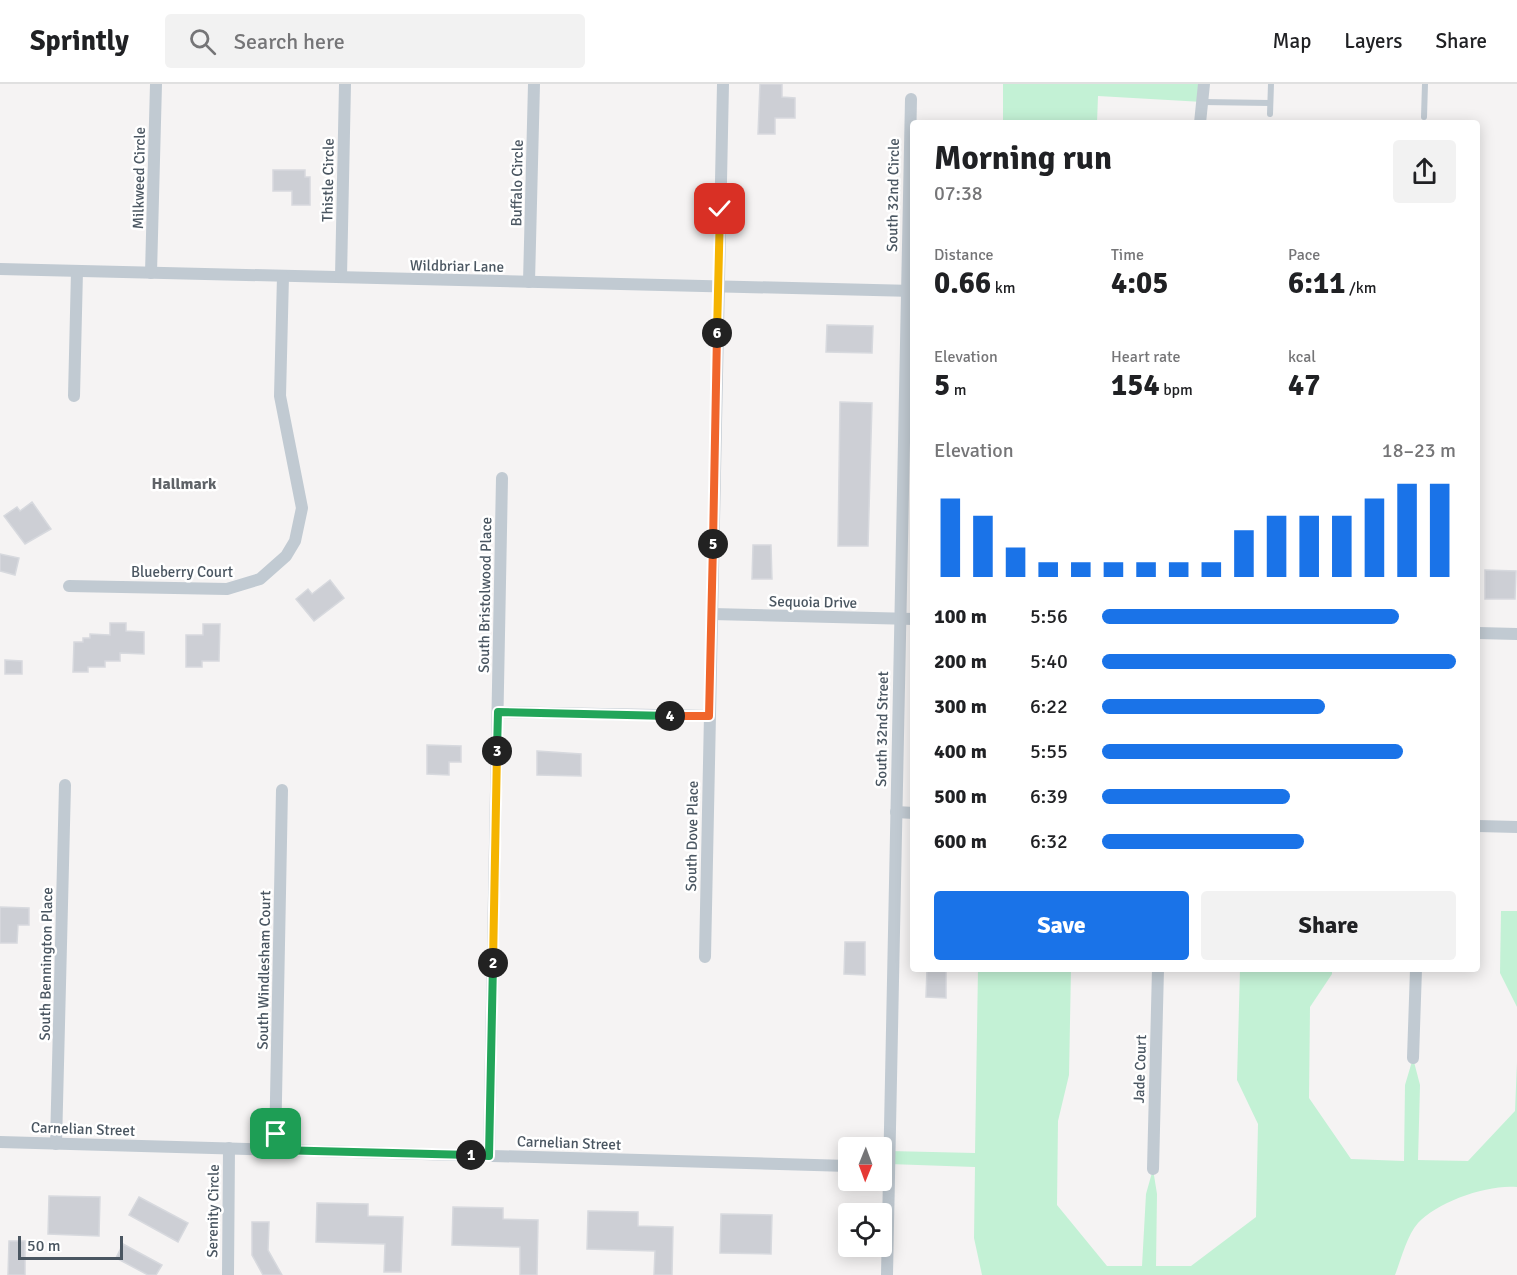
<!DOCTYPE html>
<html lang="en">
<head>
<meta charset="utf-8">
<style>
	:root { --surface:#fff; --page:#f2f2f2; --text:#202124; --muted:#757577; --line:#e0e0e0; --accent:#1a73e8 }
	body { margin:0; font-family:Signika,sans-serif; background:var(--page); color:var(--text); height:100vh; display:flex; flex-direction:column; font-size:22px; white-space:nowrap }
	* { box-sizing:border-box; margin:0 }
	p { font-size:20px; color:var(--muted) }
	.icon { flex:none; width:33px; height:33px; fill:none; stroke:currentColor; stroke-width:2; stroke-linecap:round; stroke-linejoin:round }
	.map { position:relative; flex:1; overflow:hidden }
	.panel { position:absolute; left:910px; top:36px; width:570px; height:852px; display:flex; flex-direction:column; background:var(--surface); border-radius:6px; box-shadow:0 3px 15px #0003 }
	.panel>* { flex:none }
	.needle { width:39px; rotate:181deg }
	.fabs { position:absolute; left:838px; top:1053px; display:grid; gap:12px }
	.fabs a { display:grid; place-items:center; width:54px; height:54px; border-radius:6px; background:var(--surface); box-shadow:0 3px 15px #0003; font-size:30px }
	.scale { position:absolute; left:18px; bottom:15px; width:105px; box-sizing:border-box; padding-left:6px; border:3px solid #4a5661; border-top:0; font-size:16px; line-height:21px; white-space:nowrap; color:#4a5661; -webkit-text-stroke:4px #fff; paint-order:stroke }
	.pin { position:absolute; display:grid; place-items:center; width:51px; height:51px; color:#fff; margin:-26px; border-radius:12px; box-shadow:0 3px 9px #0006 }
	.km { position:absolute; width:30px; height:30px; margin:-15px; border-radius:50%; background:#222; color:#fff; font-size:16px; line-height:30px; text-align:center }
	.round { display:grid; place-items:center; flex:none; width:63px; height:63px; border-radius:6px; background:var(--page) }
	.head { display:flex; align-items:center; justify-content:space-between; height:102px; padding:0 24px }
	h1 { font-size:33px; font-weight:800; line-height:45px }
	.stats { display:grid; grid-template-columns:repeat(3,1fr); gap:9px; height:102px; padding:6px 24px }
	.stats div { display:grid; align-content:center }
	.stats b { font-size:30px; font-weight:800 }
	.stats small { font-size:16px; font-weight:400 }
	.stats p { font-size:16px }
	.chart { height:168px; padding:12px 24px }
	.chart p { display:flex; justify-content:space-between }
	.chart svg { width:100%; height:108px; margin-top:6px; stroke:var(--accent); stroke-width:6 }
	.action { display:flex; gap:12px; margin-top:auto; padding:12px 24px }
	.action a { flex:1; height:69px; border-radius:6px; background:var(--accent); color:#fff; font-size:24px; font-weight:800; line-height:69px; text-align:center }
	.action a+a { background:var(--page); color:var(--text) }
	ul { padding:0 24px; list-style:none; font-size:20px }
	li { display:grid; grid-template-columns:96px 72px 1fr; align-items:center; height:45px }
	li i { height:15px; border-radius:8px; background:var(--accent) }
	header { display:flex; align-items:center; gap:36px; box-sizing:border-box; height:84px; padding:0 30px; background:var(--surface); border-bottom:2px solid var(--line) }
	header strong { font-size:28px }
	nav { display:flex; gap:33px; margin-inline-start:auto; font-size:21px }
	.search { width:420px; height:54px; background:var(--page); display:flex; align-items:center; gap:15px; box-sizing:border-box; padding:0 21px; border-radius:6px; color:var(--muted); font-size:22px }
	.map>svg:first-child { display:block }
	.green { fill:#c3f1d5 }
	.building { fill:#cdcfd5; stroke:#d7d9de; stroke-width:1.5 }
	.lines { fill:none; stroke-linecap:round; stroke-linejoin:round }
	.lane { stroke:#c1cad2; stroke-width:6 }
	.street { stroke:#c1cad2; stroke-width:12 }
	.split-1-casing { stroke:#fff; stroke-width:12 }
	.split-2-casing { stroke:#fff; stroke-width:12 }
	.split-3-casing { stroke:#fff; stroke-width:12 }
	.split-4-casing { stroke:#fff; stroke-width:12 }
	.split-5-casing { stroke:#fff; stroke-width:12 }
	.split-6-casing { stroke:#fff; stroke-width:12 }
	.split-7-casing { stroke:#fff; stroke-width:12 }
	.split-1 { stroke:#22a559; stroke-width:8 }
	.split-2 { stroke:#22a559; stroke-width:8 }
	.split-3 { stroke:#f5b400; stroke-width:8 }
	.split-4 { stroke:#22a559; stroke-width:8 }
	.split-5 { stroke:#f0652b; stroke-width:8 }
	.split-6 { stroke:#f0652b; stroke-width:8 }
	.split-7 { stroke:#f5b400; stroke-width:8 }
	.labels { text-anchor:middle; stroke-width:5; stroke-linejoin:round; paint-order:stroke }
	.street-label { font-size:15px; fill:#4a5661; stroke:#fff }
	.neighbourhood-label { font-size:16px; font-weight:bold; fill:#5f6368; stroke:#fff }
</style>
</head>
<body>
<header>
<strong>Sprintly</strong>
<div class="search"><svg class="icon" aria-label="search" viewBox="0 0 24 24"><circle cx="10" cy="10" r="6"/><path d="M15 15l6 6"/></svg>Search here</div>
<nav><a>Map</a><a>Layers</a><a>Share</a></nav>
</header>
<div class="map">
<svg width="1517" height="1191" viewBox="0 0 1517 1191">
	<rect width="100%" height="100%" fill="#f5f3f3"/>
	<g class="green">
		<polygon points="1003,0 1204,0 1203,18 1098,12 1097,39 1003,39"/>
		<polygon points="1501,827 1517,827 1517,923 1500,889"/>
		<path d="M978,885H1071L1069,991L1058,1037L1057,1121L1107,1182H1142L1146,1110L1153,1085L1157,1110L1156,1182H1191L1256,1133L1258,1040L1237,996L1240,885H1332V890L1310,923L1309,1014L1351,1075L1404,1077L1405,1001L1413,974L1420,1001L1418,1076L1468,1077L1515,1027L1517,978V1103C1488,1100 1437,1118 1418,1139C1407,1151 1401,1176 1395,1191H982L974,1154L975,1083L889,1080V1067L975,1069Z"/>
	</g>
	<g class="building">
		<polygon points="760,0 782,0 782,13 795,14 795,34 775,34 775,50 758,50"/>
		<polygon points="273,86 305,86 305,93 310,93 310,121 292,121 292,107 273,107"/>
		<polygon points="827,241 873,242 872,269 826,268"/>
		<polygon points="840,318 872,319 868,462 838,462"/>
		<polygon points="32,418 51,445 25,460 4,432 17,423 20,427"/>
		<polygon points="753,461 771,461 772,495 752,495"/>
		<polygon points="0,470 19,474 15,491 0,487"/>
		<polygon points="1485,486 1516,487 1515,515 1485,515"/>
		<polygon points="330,496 344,514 314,537 296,515 308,505 312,510"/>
		<polygon points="110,539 126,539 126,547 144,548 144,570 120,569 120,577 105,577 105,583 88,583 88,588 73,588 74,558 83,558 83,554 90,554 90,550 110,551"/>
		<polygon points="203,540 220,540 219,577 202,577 202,583 186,583 186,551 203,551"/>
		<polygon points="5,576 22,577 22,590 5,590"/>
		<polygon points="427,661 461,662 461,678 449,678 449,691 427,690"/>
		<polygon points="537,667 581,670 581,692 537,691"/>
		<polygon points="0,823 29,824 29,841 18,841 17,859 0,859"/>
		<polygon points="845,858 865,858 865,891 844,890"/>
		<polygon points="927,885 946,885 946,914 926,913"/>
		<polygon points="49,1112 100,1113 99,1152 48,1150"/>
		<polygon points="139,1113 188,1139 178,1158 129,1131"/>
		<polygon points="317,1119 368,1120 368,1132 403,1133 401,1188 384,1188 385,1160 316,1158"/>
		<polygon points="453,1123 503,1124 503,1135 538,1136 537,1191 520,1191 520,1163 452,1161"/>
		<polygon points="588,1127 638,1128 638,1142 673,1143 672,1191 654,1191 655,1167 587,1165"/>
		<polygon points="721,1130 772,1131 771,1170 720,1169"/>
		<polygon points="252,1138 269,1138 268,1166 282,1191 263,1191 252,1171"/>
		<polygon points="9,1157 25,1157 25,1191 8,1191"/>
		<polygon points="123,1160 162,1181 156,1191 148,1191 116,1174"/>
	</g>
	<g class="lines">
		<g class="lane">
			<polyline points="1203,18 1270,19"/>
			<polyline points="1270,30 1271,0"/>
			<polyline points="1424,33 1425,0"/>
		</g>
		<g class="street">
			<polyline points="1200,39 1204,0"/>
			<polyline points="0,185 914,207"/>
			<polyline points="151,189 156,0"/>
			<polyline points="341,193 345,0"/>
			<polyline points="529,198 534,0"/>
			<polyline points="74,312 77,187"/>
			<polyline points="69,502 227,505 260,495 286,472 295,457 302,424 280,312 283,192"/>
			<polyline points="712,530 914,535"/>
			<polyline points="1478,549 1517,550"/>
			<polyline points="498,628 709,632"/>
			<polyline points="896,728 914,729"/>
			<polyline points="1478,742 1517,743"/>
			<polyline points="705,873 723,0"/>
			<polyline points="1413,974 1416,885"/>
			<polyline points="0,1058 849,1082"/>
			<polyline points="56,1060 65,701"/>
			<polyline points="275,1066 282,706"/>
			<polyline points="489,1072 502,394"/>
			<polyline points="1153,1085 1158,885"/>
			<polyline points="228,1191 229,1064"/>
			<polyline points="887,1191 911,15"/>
		</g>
	</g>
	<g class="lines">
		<g class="split-1-casing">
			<polyline id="split-1" points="276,1050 275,1066 471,1071"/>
		</g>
		<g class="split-2-casing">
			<polyline id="split-2" points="471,1071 489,1072 493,879"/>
		</g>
		<g class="split-3-casing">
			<polyline id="split-3" points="493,879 497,667"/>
		</g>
		<g class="split-4-casing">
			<polyline id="split-4" points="497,667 498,628 670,632"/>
		</g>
		<g class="split-5-casing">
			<polyline id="split-5" points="670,632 709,632 713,460"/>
		</g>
		<g class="split-6-casing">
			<polyline id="split-6" points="713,460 717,249"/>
		</g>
		<g class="split-7-casing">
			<polyline id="split-7" points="717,249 720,125"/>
		</g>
		<use href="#split-1" class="split-1"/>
		<use href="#split-2" class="split-2"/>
		<use href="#split-3" class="split-3"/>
		<use href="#split-4" class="split-4"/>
		<use href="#split-5" class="split-5"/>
		<use href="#split-6" class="split-6"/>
		<use href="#split-7" class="split-7"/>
	</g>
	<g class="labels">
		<g class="street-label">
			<text transform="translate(139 94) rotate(-89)" y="5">Milkweed Circle</text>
			<text transform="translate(328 96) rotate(-89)" y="5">Thistle Circle</text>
			<text transform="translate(517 99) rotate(-89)" y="5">Buffalo Circle</text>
			<text transform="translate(893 111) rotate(-89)" y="5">South 32nd Circle</text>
			<text transform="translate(457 182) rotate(1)" y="5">Wildbriar Lane</text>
			<text x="182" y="493">Blueberry Court</text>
			<text transform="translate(485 511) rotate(-89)" y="5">South Bristolwood Place</text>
			<text transform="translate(813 518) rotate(1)" y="5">Sequoia Drive</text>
			<text transform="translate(882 645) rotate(-89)" y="5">South 32nd Street</text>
			<text transform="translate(692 752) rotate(-89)" y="5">South Dove Place</text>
			<text transform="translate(46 880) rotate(-89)" y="5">South Bennington Place</text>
			<text transform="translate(264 886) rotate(-89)" y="5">South Windlesham Court</text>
			<text transform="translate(1140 985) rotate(-88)" y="5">Jade Court</text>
			<text transform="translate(83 1045) rotate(2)" y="5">Carnelian Street</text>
			<text transform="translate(569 1059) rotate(2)" y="5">Carnelian Street</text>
			<text transform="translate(213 1127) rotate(-89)" y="5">Serenity Circle</text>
		</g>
		<g class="neighbourhood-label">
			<text x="184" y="405">Hallmark</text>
		</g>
	</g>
</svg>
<div class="fabs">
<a><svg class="needle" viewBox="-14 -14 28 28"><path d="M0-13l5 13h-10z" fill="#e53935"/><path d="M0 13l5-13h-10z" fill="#757577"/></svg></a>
<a><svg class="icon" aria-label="locate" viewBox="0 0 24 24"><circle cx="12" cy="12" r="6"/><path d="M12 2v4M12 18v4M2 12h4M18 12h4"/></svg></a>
</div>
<div class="scale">50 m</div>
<div class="pin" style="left:276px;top:1050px;background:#1e9e55"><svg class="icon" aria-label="arrive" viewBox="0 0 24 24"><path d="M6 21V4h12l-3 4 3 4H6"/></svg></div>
<div class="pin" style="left:720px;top:125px;background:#d93025"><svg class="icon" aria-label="check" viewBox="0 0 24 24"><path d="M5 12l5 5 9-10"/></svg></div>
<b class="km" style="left:471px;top:1071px">1</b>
<b class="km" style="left:493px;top:879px">2</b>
<b class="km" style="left:497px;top:667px">3</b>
<b class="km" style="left:670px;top:632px">4</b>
<b class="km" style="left:713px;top:460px">5</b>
<b class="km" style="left:717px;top:249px">6</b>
<section class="panel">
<div class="head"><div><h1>Morning run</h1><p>07:38</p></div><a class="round"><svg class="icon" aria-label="share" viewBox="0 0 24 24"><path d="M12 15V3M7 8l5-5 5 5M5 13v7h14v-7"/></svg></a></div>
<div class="stats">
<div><p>Distance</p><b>0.66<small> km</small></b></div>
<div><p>Time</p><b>4:05</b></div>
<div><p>Pace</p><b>6:11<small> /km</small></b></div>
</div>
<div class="stats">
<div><p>Elevation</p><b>5<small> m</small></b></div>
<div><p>Heart rate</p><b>154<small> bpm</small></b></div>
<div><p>kcal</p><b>47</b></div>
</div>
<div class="chart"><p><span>Elevation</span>18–23 m</p>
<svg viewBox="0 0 160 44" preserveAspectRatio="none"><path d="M5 44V12M15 44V19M25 44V32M35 44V38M45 44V38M55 44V38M65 44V38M75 44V38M85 44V38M95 44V25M105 44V19M115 44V19M125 44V19M135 44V12M145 44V6M155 44V6"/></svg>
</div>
<ul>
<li><b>100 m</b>5:56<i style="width:84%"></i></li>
<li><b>200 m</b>5:40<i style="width:100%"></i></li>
<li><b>300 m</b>6:22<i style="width:63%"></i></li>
<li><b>400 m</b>5:55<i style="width:85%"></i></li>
<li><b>500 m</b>6:39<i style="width:53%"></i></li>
<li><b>600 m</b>6:32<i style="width:57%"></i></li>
</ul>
<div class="action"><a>Save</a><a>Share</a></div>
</section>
</div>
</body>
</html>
